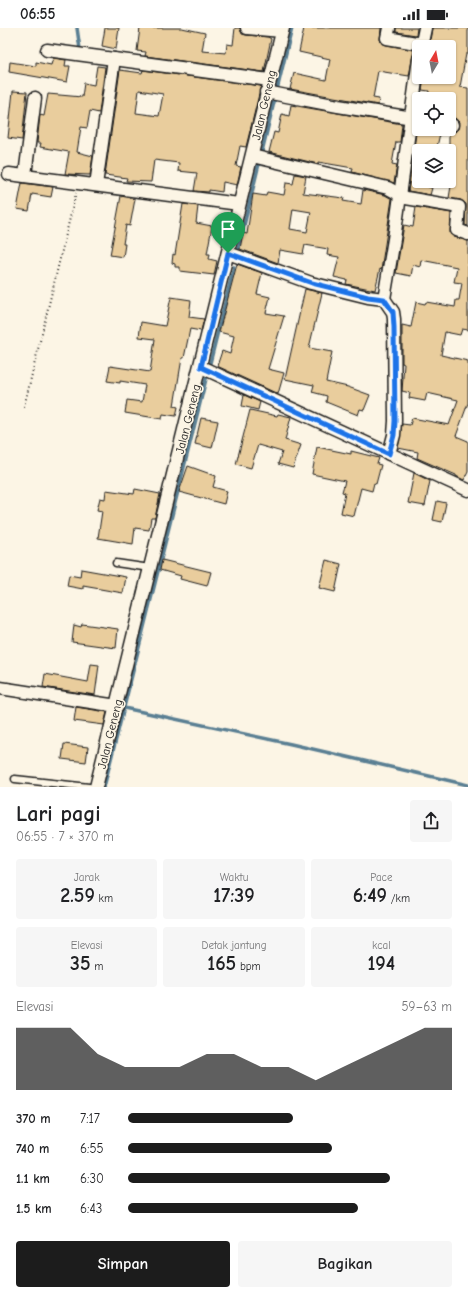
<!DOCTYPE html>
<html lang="id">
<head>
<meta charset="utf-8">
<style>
	:root { --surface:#fff; --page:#f6f6f6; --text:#202124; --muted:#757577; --accent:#1c1c1c }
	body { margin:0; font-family:"Comic Neue",sans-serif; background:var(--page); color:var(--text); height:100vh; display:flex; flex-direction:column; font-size:15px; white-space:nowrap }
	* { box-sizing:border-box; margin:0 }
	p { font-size:13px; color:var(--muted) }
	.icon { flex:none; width:22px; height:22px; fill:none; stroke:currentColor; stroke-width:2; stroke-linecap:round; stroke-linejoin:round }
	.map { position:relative; height:759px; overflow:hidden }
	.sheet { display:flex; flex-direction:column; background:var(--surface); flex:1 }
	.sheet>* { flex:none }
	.needle { width:26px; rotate:10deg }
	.tools { position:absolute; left:412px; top:12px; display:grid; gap:8px }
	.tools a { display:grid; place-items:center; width:44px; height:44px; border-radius:4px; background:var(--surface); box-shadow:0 1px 3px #0004; font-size:20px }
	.pin { position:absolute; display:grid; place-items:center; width:34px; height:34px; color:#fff; margin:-41px -17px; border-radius:50% 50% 50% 0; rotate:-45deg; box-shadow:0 0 4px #0007 }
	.pin .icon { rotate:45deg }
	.round { display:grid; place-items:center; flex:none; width:42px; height:42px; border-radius:4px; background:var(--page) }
	.summary { display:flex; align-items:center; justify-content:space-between; height:68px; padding:0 16px }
	h1 { font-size:22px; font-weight:600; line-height:30px }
	.metrics { display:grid; grid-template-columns:repeat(3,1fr); gap:6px; height:68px; padding:4px 16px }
	.metrics div { display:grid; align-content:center; border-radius:4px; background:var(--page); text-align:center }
	.metrics b { font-size:20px; font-weight:600 }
	.metrics small { font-size:11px; font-weight:400 }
	.metrics p { font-size:11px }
	.chart { height:112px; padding:8px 16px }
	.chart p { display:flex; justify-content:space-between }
	.chart svg { width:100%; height:72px; margin-top:4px; fill:var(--accent); opacity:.7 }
	.primary-button { display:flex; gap:8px; margin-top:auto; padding:8px 16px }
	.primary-button a { flex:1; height:46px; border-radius:4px; background:var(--accent); color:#fff; font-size:16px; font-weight:600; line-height:46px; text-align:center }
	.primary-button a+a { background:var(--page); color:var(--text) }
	ul { padding:0 16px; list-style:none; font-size:13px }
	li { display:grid; grid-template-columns:64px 48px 1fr; align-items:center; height:30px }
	li i { height:10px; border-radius:5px; background:var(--accent) }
	.status { display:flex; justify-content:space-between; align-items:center; height:28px; padding:0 20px; background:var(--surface); direction:ltr }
	.status svg { height:11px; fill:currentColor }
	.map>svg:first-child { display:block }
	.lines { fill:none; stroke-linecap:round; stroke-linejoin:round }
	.stream { stroke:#5a7f93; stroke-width:3.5 }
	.building { fill:#e9cd9d; stroke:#1c1c1c; fill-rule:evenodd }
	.service-casing { stroke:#1c1c1c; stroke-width:9 }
	.minor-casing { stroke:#1c1c1c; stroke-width:15 }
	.path { stroke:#1c1c1c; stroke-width:2; stroke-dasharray:1 3; stroke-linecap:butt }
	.service { stroke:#fcf5e5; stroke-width:6 }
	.minor { stroke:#fcf5e5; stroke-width:12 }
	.route-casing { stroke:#fff; stroke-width:8 }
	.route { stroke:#1a73e8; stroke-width:5 }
	.labels { text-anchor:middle; stroke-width:3.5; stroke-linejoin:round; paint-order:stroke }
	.street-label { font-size:12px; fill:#1c1c1c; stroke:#fcf5e5 }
</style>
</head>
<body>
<div class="status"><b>06:55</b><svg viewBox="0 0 49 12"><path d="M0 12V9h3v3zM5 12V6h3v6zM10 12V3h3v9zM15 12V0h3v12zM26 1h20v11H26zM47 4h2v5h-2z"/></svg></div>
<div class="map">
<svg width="468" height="759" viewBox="0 0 468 759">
	<rect width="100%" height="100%" fill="#fcf5e5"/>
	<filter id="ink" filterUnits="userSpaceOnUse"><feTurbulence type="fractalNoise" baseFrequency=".025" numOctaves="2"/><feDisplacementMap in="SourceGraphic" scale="8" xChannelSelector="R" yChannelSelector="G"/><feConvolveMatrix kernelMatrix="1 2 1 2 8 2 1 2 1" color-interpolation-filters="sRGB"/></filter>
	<g filter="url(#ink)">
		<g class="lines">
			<g class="stream">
				<polyline points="77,0 80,21"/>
				<polyline points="238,222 292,0"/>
				<polyline points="124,680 291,716 468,757"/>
				<polyline points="104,759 234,239"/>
			</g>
		</g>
		<g class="building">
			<polygon points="105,0 119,0 116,21 102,18"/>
			<polygon points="140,0 182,0 205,5 202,23 226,25 227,16 233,17 235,0 240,0 242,6 246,7 268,9 271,11 264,44 145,28 146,24 137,23"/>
			<polygon points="304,0 381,0 380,12 382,16 414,22 409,48 378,43 373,70 379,71 378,77 290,61 294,45 326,52 330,31 299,24"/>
			<polygon points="396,0 417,0 416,7 396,4"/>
			<polygon points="432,0 468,0 468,26 466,26 460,59 468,60 468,198 465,197 466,176 461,172 449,170 452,152 449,151 449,104 455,104 458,101 459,94 455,90 449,90 449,71 428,71 429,63 422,62 424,49 449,53 449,19 429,19"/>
			<polygon points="53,30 66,32 65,38 70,38 67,54 9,44 10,34 36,38 36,34 51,37"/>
			<polygon points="97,38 105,39 99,85 90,83 87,100 81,99 77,124 93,128 90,147 65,146 69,124 40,119 41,115 37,115 40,87 44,88 48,66 82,69 84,55 94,57"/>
			<path d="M120,42L142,45L143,42L261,58L246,119L240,118L236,138L241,139L237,157L223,154L222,164L209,162V164L194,163L197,145L178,143L179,135L154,132L151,154L126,153L127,150L105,147ZM139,62L163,66L159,88L136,85Z"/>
			<polygon points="13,63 27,64 22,112 8,110"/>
			<polygon points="291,77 402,96 400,114 396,114 392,136 397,137 394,155 352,144 353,140 318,134 318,136 269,124 274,104 278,105 282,86 289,88"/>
			<polygon points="417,98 419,98 419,101 441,101 436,123 419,123 419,153 430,153 428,159 432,160 430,167 408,163"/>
			<path d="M295,146L306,148L303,165L344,170L343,173L361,176L363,162L385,167L392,171L381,242L380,241L375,262L346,256L347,252L334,249L339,229L327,227L328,221L305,217L303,226L280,222L278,235L240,221L243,205L247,206L253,166L266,168L267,164L284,167L286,155L293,156ZM293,181L311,184L307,204L290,201Z"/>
			<polygon points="22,155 53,159 51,169 32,166 29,183 17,181"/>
			<polygon points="121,168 135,171 130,198 126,197 123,216 125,216 123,229 110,227"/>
			<polygon points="183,176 198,178 196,195 212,198 207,226 210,226 209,231 217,233 214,247 180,243 180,239 175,239 175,236 172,235 173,226 175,227"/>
			<polygon points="416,179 451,185 450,206 454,209 468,213 468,302 462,301 460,307 445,304 441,327 468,333 468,375 456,408 468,413 468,444 464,452 456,448 456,447 417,430 418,424 398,420 402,396 410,397 412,390 449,397 458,372 427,365 425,373 409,370 410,365 402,363 404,336 402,335 402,297 411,299 416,274 425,276 426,274 455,279 456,272 459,272 462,255 454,254 457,239 421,232 420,239 413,237 411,248 396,245 404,197 413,199"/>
			<polygon points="237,236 262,245 257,266 270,269 266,285 284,288 268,341 284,345 278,366 217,338 222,323 230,326 234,308 219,304"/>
			<polygon points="305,261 322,265 309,320 332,324 326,354 348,359 370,367 364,382 360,381 358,387 326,374 327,368 312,364 314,357 285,351"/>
			<polygon points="171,269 191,272 189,289 204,291 201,303 190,301 184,330 182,330 174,378 178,379 176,388 163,386 162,391 125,385 127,372 142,374 145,357 120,353 120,355 107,353 110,338 150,344 155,311 139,309 141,294 165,298"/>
			<polygon points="244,367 260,374 258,382 242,378"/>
			<polygon points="250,382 277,388 278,386 291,389 285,412 301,417 293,440 278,436 282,424 258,417 251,440 236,436"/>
			<polygon points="201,390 218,393 212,420 195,416"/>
			<polygon points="317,419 351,426 351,423 379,430 377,436 381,437 376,456 374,455 372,463 361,460 354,488 341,485 345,465 342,464 345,453 312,446"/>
			<polygon points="188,438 216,448 213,459 227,463 224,476 179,464"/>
			<polygon points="414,445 430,453 425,478 408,475"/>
			<polygon points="135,461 160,466 155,490 151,490 149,502 135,500 133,516 98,510 102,483 97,482 100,470 105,471 106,462 134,466"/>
			<polygon points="437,473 446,475 442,494 433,492"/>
			<polygon points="162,532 211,544 207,558 180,551 181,548 160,542"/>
			<polygon points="326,532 341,536 335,564 319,560"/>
			<polygon points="81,541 126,549 123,565 83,558 83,561 67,558 69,547 80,549"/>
			<polygon points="82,596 118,601 116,620 72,614 74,597 81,599"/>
			<polygon points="91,636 99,637 95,667 43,659 45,646 88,654"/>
			<polygon points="76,679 107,684 104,697 74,693"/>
			<polygon points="64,716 88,719 86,734 62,731"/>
		</g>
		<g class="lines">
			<g class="service-casing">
				<g id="service">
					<polyline points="116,535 150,540"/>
					<polyline points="15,751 89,759"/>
				</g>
			</g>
			<g class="minor-casing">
				<g id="minor">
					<polyline points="247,0 282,3"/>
					<polyline points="389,0 387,10 422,16"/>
					<polyline points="421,19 425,0"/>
					<polyline points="47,22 269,52"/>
					<polyline points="266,64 338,78 419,91"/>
					<polyline points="449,97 452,97"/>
					<polyline points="252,128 388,160 406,170 459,179 457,202 468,206"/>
					<polyline points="9,146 239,176"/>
					<polyline points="25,147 35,70"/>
					<polyline points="96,157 114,31"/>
					<polyline points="228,225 311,255 368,269 384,271 393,284 394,291 395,393 394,407 389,426"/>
					<polyline points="384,271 394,211 419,31"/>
					<polyline points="201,339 468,462"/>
					<polyline points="0,660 117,678"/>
					<polyline points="96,759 283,0"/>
				</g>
			</g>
			<polyline class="path" points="24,379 76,165"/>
			<use href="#service" class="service"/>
			<use href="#minor" class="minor"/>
		</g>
	</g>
	<g class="lines" filter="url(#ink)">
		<g class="route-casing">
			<polygon id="route" points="228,225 312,255 368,269 384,271 393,284 394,299 395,393 394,407 389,426 201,339"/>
		</g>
		<use href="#route" class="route"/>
	</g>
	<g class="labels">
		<g class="street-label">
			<text transform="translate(264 77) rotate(-77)" y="4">Jalan Geneng</text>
			<text transform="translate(188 391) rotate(-76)" y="4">Jalan Geneng</text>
			<text transform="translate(110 706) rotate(-76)" y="4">Jalan Geneng</text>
		</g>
	</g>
</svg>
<div class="tools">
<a><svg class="needle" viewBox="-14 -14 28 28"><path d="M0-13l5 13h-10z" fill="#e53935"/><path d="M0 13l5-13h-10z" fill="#757577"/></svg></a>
<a><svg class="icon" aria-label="locate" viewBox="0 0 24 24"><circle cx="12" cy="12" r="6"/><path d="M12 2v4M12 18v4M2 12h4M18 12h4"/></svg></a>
<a><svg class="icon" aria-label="layers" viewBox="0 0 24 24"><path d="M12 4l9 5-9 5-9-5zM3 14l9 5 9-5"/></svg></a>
</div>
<div class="pin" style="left:228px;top:225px;background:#1e9e55"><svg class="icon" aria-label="arrive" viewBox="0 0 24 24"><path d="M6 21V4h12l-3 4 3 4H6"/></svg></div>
</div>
<section class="sheet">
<div class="summary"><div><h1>Lari pagi</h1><p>06:55 · 7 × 370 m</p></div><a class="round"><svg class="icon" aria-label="share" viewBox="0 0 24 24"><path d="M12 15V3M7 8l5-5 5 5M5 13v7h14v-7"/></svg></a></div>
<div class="metrics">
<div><p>Jarak</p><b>2.59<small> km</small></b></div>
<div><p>Waktu</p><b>17:39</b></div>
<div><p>Pace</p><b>6:49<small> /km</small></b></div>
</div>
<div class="metrics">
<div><p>Elevasi</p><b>35<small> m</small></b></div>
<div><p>Detak jantung</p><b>165<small> bpm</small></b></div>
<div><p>kcal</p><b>194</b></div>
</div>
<div class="chart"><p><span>Elevasi</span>59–63 m</p>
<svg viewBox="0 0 160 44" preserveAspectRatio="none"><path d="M0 44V6L10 6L20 6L30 22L40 30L50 30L60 30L70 22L80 22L90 30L100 30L110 38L120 30L130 22L140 14L150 6L160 6V44z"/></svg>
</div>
<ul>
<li><b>370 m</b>7:17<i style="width:51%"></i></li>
<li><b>740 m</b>6:55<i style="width:63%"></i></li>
<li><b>1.1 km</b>6:30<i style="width:81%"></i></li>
<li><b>1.5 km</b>6:43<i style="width:71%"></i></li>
</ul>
<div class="primary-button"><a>Simpan</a><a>Bagikan</a></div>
</section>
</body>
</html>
